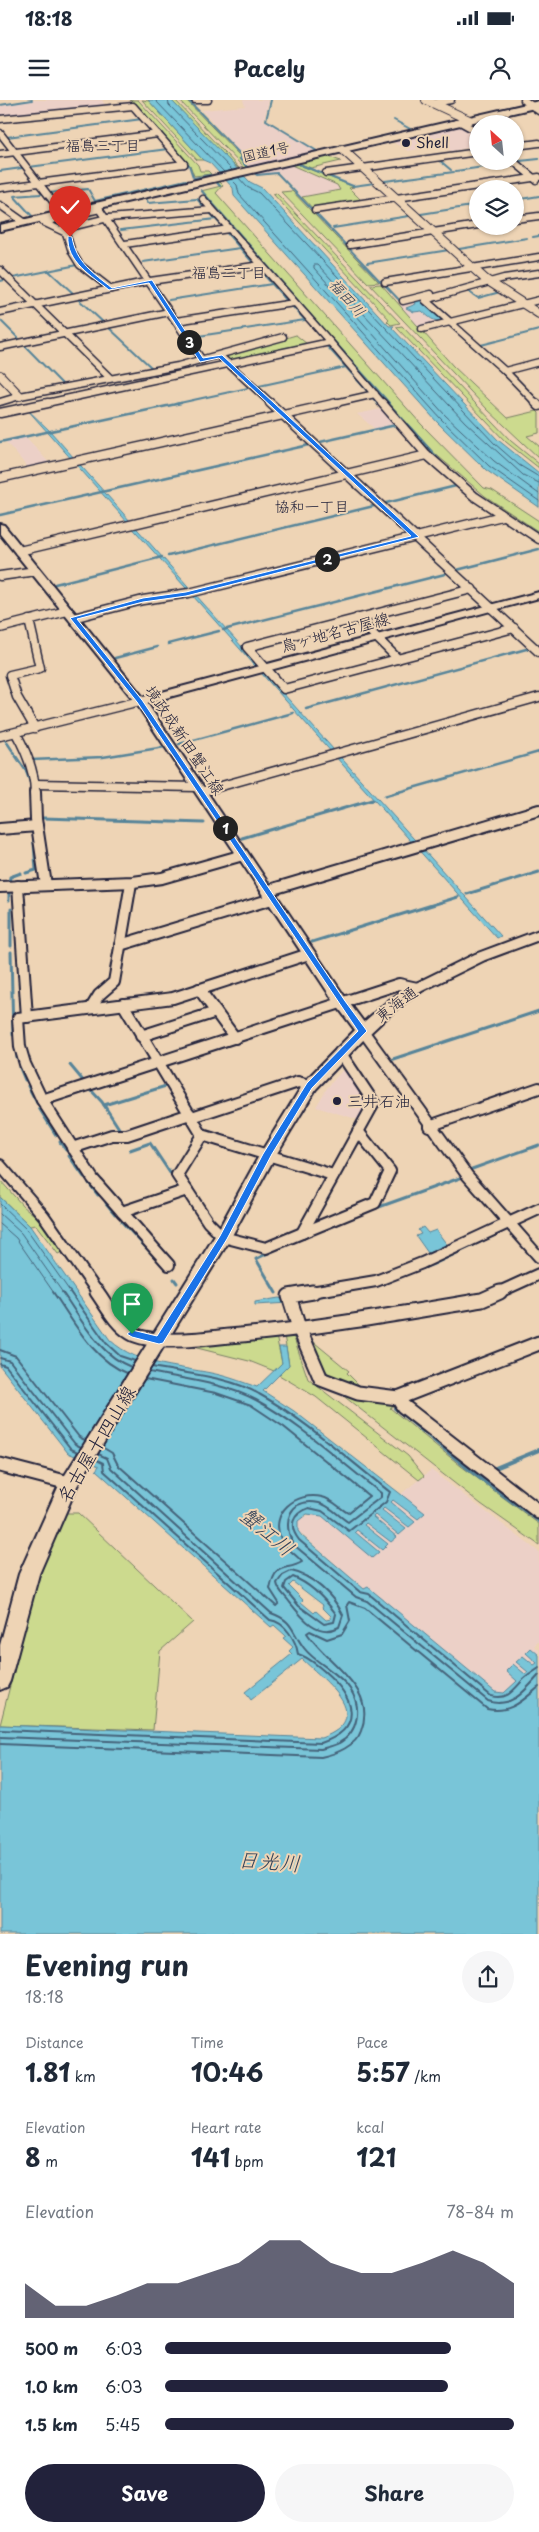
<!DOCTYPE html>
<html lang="en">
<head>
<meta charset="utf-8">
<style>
	:root { --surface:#fff; --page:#f6f6f7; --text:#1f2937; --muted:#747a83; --accent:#22223b }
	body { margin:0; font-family:"Playpen Sans","Klee One",sans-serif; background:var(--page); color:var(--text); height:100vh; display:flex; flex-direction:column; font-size:19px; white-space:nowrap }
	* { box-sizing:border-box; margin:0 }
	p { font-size:16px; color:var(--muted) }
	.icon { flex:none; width:28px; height:28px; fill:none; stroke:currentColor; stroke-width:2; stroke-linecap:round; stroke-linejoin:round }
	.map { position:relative; height:1834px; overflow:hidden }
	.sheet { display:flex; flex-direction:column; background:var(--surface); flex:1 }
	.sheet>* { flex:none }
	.needle { width:32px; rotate:333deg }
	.buttons { position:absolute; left:469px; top:15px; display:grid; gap:10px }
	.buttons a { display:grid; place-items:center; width:55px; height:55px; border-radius:50%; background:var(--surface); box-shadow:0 1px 4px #0004; font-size:25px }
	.pin { position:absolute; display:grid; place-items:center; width:42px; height:42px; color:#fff; margin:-51px -21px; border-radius:50% 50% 50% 0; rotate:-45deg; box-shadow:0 0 5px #0007 }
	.pin .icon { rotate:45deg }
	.km { position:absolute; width:25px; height:25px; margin:-12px; border-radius:50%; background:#222; color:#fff; font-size:14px; line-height:25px; text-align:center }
	.round { display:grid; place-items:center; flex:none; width:52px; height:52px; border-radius:26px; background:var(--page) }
	.summary { display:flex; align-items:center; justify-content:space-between; height:85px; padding:0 25px }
	h1 { font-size:28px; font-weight:700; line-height:38px }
	.figures { display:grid; grid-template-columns:repeat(3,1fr); gap:8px; height:85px; padding:5px 25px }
	.figures div { display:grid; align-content:center }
	.figures b { font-size:25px; font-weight:700 }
	.figures small { font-size:14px; font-weight:400 }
	.figures p { font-size:14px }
	.chart { height:140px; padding:10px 25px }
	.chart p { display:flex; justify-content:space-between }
	.chart svg { width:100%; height:90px; margin-top:5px; fill:var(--accent); opacity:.7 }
	.primary-button { display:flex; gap:10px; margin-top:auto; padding:10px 25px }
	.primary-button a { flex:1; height:58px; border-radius:30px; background:var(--accent); color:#fff; font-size:20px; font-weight:700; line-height:58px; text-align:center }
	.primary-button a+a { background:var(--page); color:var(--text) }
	ul { padding:0 25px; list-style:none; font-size:16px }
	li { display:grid; grid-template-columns:80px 60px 1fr; align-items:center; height:38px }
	li i { height:12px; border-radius:6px; background:var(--accent) }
	.status { display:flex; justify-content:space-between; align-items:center; height:35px; padding:0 25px; background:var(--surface); direction:ltr }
	.status svg { height:14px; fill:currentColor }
	header { display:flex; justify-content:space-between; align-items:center; height:65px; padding:0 25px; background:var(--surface); font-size:22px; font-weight:700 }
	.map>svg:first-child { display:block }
	.built { fill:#ecd0c7 }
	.green { fill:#ccda8e; stroke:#777e64 }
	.water { fill:#79c5d8; stroke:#568499; fill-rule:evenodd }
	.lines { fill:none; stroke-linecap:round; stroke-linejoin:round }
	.shore-far1 { stroke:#45637a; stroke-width:1 }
	.shore { stroke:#45637a; stroke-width:2 }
	.stream-far3 { stroke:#568499; stroke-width:2 }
	.stream-far2 { stroke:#568499; stroke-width:2.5 }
	.stream-far1 { stroke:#568499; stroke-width:3 }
	.stream { stroke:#568499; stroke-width:4 }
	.minor-far3-casing { stroke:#22223b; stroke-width:9 }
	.minor-far2-casing { stroke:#22223b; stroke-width:11 }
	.minor-far1-casing { stroke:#22223b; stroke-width:14 }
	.minor-casing { stroke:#22223b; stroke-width:17 }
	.tertiary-casing { stroke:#22223b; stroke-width:10 }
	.secondary-casing { stroke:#22223b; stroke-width:4 }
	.primary-casing { stroke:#22223b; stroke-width:4 }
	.trunk-casing { stroke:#22223b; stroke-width:4 }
	.minor-far3 { stroke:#eed4b5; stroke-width:6 }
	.minor-far2 { stroke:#eed4b5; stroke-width:8 }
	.minor-far1 { stroke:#eed4b5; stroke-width:10 }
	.minor { stroke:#eed4b5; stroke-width:13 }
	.tertiary { stroke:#eed4b5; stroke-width:8 }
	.secondary { fill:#eed4b5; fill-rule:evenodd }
	.primary { fill:#eed4b5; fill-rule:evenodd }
	.trunk { fill:#eed4b5; fill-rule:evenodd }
	.route { fill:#1a73e8; stroke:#fff }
	.poi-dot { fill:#22223b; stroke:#eed4b5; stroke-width:2 }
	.labels { text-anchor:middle; stroke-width:4; stroke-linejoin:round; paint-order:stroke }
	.far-poi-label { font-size:14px; fill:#22223b; stroke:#eed4b5; text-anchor:start }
	.far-street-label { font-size:14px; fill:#22223b; stroke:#eed4b5 }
	.far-neighbourhood-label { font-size:15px; fill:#22223b; stroke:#eed4b5 }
	.far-water-label { font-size:15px; font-style:italic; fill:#33435a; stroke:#eed4b5 }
	.street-label { font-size:16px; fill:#22223b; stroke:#eed4b5 }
	.poi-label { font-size:16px; fill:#22223b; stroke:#eed4b5; text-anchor:start }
	.near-street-label { font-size:19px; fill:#22223b; stroke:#eed4b5 }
	.near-water-label { font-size:21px; font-style:italic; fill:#33435a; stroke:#eed4b5 }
</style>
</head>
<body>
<div class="status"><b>18:18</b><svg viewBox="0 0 49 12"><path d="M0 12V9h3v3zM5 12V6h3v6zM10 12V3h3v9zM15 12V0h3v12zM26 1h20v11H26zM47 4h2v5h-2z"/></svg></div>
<header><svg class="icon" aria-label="menu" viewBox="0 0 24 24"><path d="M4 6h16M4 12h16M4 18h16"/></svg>Pacely<svg class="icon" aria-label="person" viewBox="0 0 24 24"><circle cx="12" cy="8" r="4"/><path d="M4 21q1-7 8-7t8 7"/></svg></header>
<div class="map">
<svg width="539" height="1835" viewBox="0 0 539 1835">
	<rect width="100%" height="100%" fill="#eed4b5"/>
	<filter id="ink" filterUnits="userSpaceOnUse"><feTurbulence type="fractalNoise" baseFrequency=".02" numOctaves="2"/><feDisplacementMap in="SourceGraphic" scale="10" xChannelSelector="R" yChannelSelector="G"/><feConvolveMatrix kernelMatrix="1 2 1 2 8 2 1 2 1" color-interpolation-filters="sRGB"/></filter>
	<g filter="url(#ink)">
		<g class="built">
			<polygon points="34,0 102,0 107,8 0,19 0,6"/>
			<polygon points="243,0 269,0 264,20 317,52 250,67 241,59 243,56 202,10 245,6"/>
			<polygon points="459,25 477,34 477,46 452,51 440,45 408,51 391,41"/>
			<polygon points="289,64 337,85 341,90 302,97 278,72 257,75 255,73"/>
			<polygon points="415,201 417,204 407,206 417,212 422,211 433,220 445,221 419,228 399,205"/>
			<polygon points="381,309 394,324 375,329 357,314"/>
			<polygon points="26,337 51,365 30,370 6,342"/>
			<polygon points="345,967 371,1002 360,1020 316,1007 327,988"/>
			<polygon points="431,1370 539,1452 539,1541 534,1546 539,1550 539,1555 531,1548 537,1563 534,1566 523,1556 528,1571 504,1593 495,1592 368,1487 364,1489 298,1431 298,1421 302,1417 316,1414 322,1416 348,1438 379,1452 355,1432 357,1430 382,1450 388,1444 364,1424 366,1422 391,1442 397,1437 373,1417 375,1415 399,1435 406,1429 382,1410 384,1408 409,1427 415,1422 390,1402 393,1400 418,1419 425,1413 401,1394"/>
		</g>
		<g class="green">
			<polygon points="130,0 138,0 198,65 200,71 208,71 211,74 194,76 190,65"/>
			<polygon points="142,0 149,1 203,60 197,60"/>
			<polygon points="171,0 175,0 240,69 228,61"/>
			<polygon points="179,0 186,0 240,56 239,59 247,68 244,68"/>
			<polygon points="326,56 341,61 311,68 296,62"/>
			<polygon points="294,63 354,87 349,88 363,102 314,110 302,97 340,90 337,85 289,64"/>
			<polygon points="219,81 223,85 216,93 421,324 484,388 492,390 539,421 539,432 485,396 433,352 201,91 221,86 217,82"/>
			<polygon points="292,91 379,182 368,183 281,92"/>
			<polygon points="276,93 278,95 400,223 391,225 387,221 389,219 273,94"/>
			<polygon points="381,184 453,266 508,318 537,311 539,313 539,333 527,336 539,346 539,358 487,309 370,185"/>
			<polygon points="402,226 511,341 539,364 539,368 506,342 396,227"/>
			<polygon points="296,235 307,244 231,261 226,256"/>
			<polygon points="0,1080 23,1106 38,1118 62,1152 58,1154 36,1125 30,1126 0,1097"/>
			<path d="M308,1233L315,1243L349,1271L347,1273L367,1293C323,1276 326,1276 308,1233Z"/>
			<polygon points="284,1235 294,1238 308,1279 408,1356 424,1376 419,1380 316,1297 279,1275 289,1265"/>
			<polygon points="276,1236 282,1263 274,1271 249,1261 193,1247"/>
			<polygon points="332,1287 392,1302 394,1305 390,1308 461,1366 539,1424 539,1445 481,1404"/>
			<polygon points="65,1413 78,1413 193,1522 160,1551 153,1630 0,1625 32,1500 49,1449"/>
		</g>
		<g class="water">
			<polygon points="148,0 171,0 250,82 262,88 389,226 394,226 392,228 498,340 539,373 539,407 486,370 437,322 234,96 233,88 210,63 203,60"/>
			<path d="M539,171L421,200L443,220C434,223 429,217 422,211L414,212L406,208L416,204L414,200L506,175Z"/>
			<polygon points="26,308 50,331 259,566 256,567"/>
			<polygon points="264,572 501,836 497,838 261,573"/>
			<path d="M0,1097L30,1126L110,1240C139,1267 183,1266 220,1275C232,1278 245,1283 257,1287L282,1263L279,1247H286L289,1265L263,1291L294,1311L425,1413L418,1419L393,1400L391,1402L415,1422L409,1427L384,1408L382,1410L406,1429L399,1435L375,1415L373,1417L397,1437L391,1442L366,1423L364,1425L388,1444L382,1450L357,1430L355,1432L379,1452L372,1458L322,1416L307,1414L298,1421V1431L302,1436L364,1489L368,1487L495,1592L504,1593L517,1581L506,1571L513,1564L525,1574L528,1572L516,1562L523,1556L534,1565L537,1563L526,1553L531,1548L539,1555V1834H0V1625L321,1638C377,1618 325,1581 302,1559L251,1600L245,1592L292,1554L289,1551L293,1547L283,1538L286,1536L274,1525L271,1527L96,1370L99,1366L68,1353L0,1266ZM293,1482L323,1505L322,1507L331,1516V1519L326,1520L316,1511L314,1513L301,1502L303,1500L289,1486Z"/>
			<polygon points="539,1113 539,1115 434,1165 378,1186 289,1203 255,1205 255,1202 279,1198 286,1200 378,1183"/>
			<polygon points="423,1127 428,1133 436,1130 448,1146 428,1153 416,1136 421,1134 418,1130"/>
		</g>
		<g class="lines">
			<g class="shore-far1">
				<polyline points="155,0 224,72"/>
				<polyline points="168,0 169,5 232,70"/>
				<polyline points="238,77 247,87 259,93 495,344 519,365 539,377"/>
				<polyline points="231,79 237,85 239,94 441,319 489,366 539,401"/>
				<polyline points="539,383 523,375 465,322 318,165 314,165 314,168 445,315 494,361 539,394"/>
				<polyline points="0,1104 26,1129 71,1193"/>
				<polyline points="0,1114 21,1133 63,1193"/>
				<polyline points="0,1124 16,1138 54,1193"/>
			</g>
			<g class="shore">
				<path d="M53,1192C74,1222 92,1259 127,1273"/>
				<path d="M62,1192C82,1220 98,1254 131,1267"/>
				<polyline points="70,1192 106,1243 120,1256 135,1261"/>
				<polyline points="0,1250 16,1256 79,1337 85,1340"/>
				<polyline points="0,1258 10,1261 75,1344 81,1347"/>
				<polyline points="0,1264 6,1266 71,1349 78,1352"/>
				<path d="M152,1267C187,1274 228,1276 259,1294C303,1318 350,1361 390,1392L386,1402L349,1431L322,1411L309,1408C292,1414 288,1426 299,1440L360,1492L369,1494L491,1596C507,1600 513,1591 522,1581C526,1576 534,1572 539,1568"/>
				<path d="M149,1272C184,1279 224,1283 256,1300C299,1323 342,1363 381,1393V1397L348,1422C338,1416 330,1405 319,1403C289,1397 281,1423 294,1445L356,1497L367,1501L488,1601C511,1609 525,1591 539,1575"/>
				<path d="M102,1347L112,1353L118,1365L276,1506L279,1503L270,1489C276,1460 286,1472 302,1462C296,1454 285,1449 281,1439C269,1413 296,1391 322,1397C332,1399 339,1408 348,1413L369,1396L284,1327L251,1305L216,1293L145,1279"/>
				<path d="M291,1471C312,1475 334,1496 343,1515L339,1527C317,1539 300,1515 288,1500C283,1494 278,1490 277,1483L283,1475Z"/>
				<path d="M293,1477C311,1484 325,1499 336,1514L334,1522L324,1524L299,1506L284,1488L286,1482Z"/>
				<path d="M0,1630L321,1643C367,1627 353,1596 324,1571C315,1564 309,1557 298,1554C296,1540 285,1522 270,1520L104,1371L103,1363L95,1359"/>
				<path d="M0,1637L321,1649C327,1647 334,1646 339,1643C359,1632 362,1607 350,1589C339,1572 316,1564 304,1548C291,1531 294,1521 271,1513L111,1368L107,1358L98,1354"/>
				<path d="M0,1644L321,1657C336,1654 356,1646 361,1631C378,1587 327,1564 307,1533L310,1531L327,1539L342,1534L350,1521L347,1505L349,1502L365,1508L487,1609C510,1614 522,1601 539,1587"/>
			</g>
			<g class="stream-far3">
				<polyline points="188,0 242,56 240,59 247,67"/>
				<polyline points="271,0 266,20 317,51 313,52"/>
				<polyline points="0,5 32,0"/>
				<polyline points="394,20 412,30"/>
				<polyline points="156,27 189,65 193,77"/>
				<polyline points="7,37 142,19"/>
				<polyline points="438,59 451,70"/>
				<polyline points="520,61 539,59"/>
				<polyline points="296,63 353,86 375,83"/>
				<polyline points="29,67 168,49"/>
				<polyline points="0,71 22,68"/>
				<polyline points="456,71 511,63"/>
				<polyline points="254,73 257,75 277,73 363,163"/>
				<polyline points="194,78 210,75 220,86"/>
				<polyline points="385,81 454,72"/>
				<polyline points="201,90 322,228"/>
				<polyline points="49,93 88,89 95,101 186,80"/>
				<polyline points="147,100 148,103 197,99 205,108"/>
				<polyline points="515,100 539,96"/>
				<polyline points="210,113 223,127"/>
				<polyline points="421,114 478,105"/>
				<polyline points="32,116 14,96 41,94"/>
				<polyline points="333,128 409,116"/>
				<polyline points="121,130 216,119"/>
				<polyline points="225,131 254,164"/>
				<polyline points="533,137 539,136"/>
				<polyline points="459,149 527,138"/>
				<polyline points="143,162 240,148"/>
				<polyline points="367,163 449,150"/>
				<polyline points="364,164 380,181"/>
				<polyline points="257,167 288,202"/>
				<polyline points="49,171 75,195"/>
				<polyline points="13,178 77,165 69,152"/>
				<polyline points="0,181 5,180"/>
				<polyline points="384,184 402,203"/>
				<polyline points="466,190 478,198 500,192"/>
				<polyline points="77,198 105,224"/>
				<polyline points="169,200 272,184"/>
				<polyline points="291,205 305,220"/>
				<polyline points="0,220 21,241"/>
				<polyline points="107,226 153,269"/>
				<polyline points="192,237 305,220"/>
				<polyline points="333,240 390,304"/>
				<polyline points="23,244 64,286"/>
				<polyline points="326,245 369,293"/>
				<polyline points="481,245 539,230"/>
				<polyline points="259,286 346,267"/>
				<polyline points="372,297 378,304"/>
				<polyline points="175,304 248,288"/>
			</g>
			<g class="stream-far2">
				<polyline points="377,303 380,306"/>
				<polyline points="388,303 442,363"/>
				<polyline points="0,342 181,303"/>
				<polyline points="320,342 396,325"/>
				<polyline points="467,385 482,397"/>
				<polyline points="386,403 456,386"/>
				<polyline points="0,415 309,345"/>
				<polyline points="518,421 539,434"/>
				<polyline points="168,456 374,406"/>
				<polyline points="457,470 539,449"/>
				<polyline points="55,484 162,457"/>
				<polyline points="223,530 445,474"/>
				<polyline points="168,544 219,531"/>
				<polyline points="115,558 157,547"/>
				<polyline points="306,609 530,548"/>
				<polyline points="4,638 12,650"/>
				<polyline points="179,644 293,613"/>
				<polyline points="13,652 26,671 31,685"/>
				<polyline points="31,660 103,657 165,647"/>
				<polyline points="395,693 539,652"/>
			</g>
			<g class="stream-far1">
				<polyline points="385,696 399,692"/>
				<polyline points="43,718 204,723"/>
				<polyline points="242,738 372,700"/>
				<polyline points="26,773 36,770 33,730"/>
				<polyline points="9,784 10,777 21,773"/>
				<polyline points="9,789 9,800"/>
				<polyline points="467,794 539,772"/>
				<polyline points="11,809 11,846"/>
				<polyline points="312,842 458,797"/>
				<polyline points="11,852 13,935"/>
				<polyline points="16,948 17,958"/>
				<polyline points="393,959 539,911"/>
				<polyline points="70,965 85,983"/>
				<polyline points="20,968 25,980"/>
				<polyline points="28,986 37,1003"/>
				<polyline points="89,988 102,1002 122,1033"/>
				<polyline points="104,1005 166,986"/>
				<polyline points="39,1008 56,1035"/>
				<polyline points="60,1042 66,1050"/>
				<polyline points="130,1050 150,1043 170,1073"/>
				<polyline points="69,1056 84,1077"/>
				<polyline points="472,1069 539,1045"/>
				<polyline points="89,1083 98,1095"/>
				<polyline points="106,1103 115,1114"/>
				<polyline points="379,1107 460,1078"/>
				<polyline points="122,1122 154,1156"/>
				<polyline points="174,1179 177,1183"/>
				<polyline points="276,1193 256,1159 281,1147"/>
			</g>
			<g class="stream">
				<polyline points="395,1308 477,1376 539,1421"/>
				<polyline points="493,1369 539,1350"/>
			</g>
			<g class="minor-far3-casing">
				<g id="minor-far3">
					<polyline points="195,0 208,0"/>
					<polyline points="524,0 539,11"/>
					<polyline points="433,3 451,0"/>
					<polyline points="0,19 133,6 184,64"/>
					<polyline points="460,22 478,32"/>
					<polyline points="0,33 62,113"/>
					<polyline points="515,46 539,43"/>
					<polyline points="0,54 158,34"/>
					<polyline points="513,61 536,80"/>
					<polyline points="326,73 478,52"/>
					<polyline points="0,88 184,64"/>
					<polyline points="203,99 330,242"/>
					<polyline points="0,105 24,122"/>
					<polyline points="97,106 202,260"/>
					<polyline points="100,109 43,122 66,133 72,152 80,165 111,189"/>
					<polyline points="315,110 539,77"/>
					<polyline points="108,118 212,110"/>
					<polyline points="515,119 539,116"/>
					<polyline points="62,129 108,118"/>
					<polyline points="125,144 229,129"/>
					<polyline points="350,145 478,125"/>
					<polyline points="0,170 110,278"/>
					<polyline points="385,182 539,157"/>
					<polyline points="403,201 431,194"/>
					<polyline points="0,212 150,181 261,165"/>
					<polyline points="176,221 294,203"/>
					<polyline points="450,222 425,200 504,178 539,173"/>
					<polyline points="422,229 450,222"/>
					<polyline points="0,247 169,212"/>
					<polyline points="220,256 272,304"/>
					<polyline points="505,271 539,262"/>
					<polyline points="0,302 20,296 178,266 283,237"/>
					<polyline points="42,304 330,242 383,304"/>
					<polyline points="331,304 375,294"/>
					<polyline points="537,304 505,271 450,222 539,200"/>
				</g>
			</g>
			<g class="minor-far2-casing">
				<g id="minor-far2">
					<polyline points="270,303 539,552"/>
					<polyline points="382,303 427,355 474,396 539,439"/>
					<polyline points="536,303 539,306"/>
					<polyline points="0,313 48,303"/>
					<polyline points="0,378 337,303"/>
					<polyline points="19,451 427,355"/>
					<polyline points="0,476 36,471"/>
					<polyline points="472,489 247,547 284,589 514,528"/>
					<polyline points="73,518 143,500 189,493 502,416"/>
					<polyline points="357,518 398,559"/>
					<polyline points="29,520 40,568 10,575 17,597 35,628"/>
					<polyline points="0,528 67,511"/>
					<path d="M16,633C26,651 35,673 35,693"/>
					<polyline points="0,636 140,601"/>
					<polyline points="35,684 197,687"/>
					<polyline points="200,692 539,597"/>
				</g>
			</g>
			<g class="minor-far1-casing">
				<g id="minor-far1">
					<polyline points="35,692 36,719 46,785"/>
					<polyline points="0,729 37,726"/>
					<polyline points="18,786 27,917"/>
					<polyline points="0,787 133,782 162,778 243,755"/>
					<polyline points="266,791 539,710"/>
					<polyline points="120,845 272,799"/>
					<polyline points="199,889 235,938"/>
					<polyline points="123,904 202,1035 333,1075"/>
					<polyline points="91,908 99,895 114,882 131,783"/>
					<polyline points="363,931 467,1075 539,1157"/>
					<polyline points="141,936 216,912"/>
					<polyline points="42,1000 399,884 417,888"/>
					<polyline points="192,1017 298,982 310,985"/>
					<polyline points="429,1026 539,988"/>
					<polyline points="202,1035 177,1075 208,1122 223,1137 266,1148 302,1133 374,1003 340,952"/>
					<polyline points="72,1048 112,1035 127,1035 190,1014"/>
					<polyline points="0,1065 44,1116 98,1193"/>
					<polyline points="122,1112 187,1090"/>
					<polyline points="302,1133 375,1103 390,1071 358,1031"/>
					<polyline points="169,1165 93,1079 42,1000 25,964 20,947 18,918 173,898 309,854"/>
					<polyline points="305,1193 376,1181 422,1163 539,1109"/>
					<polyline points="497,1193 539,1174"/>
				</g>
			</g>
			<g class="minor-casing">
				<g id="minor">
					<path d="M97,1192C107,1206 116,1224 131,1233C151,1245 205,1239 229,1236C314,1229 398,1214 482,1200L500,1192"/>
					<polyline points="313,1192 289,1196 299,1228 321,1279 358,1293 398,1298 539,1243"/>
					<polyline points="398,1298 403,1306 539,1412"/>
					<polyline points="0,1365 69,1383"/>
				</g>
			</g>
			<g class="tertiary-casing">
				<g id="tertiary">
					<polyline points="426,0 469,20"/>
					<polyline points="342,49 485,179 539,214"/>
					<polyline points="0,275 20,296"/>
				</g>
			</g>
			<g class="secondary-casing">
				<polygon id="secondary" points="0,424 4,425 143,597 539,492 539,498 147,603 347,900 368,928 370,931 368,934 358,934 337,906 136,603 0,434"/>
			</g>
			<g class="primary-casing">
				<polygon id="primary" points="539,830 539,840 485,860 422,891 398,907 368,935 316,989 276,1055 229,1141 77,1386 39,1474 10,1581 7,1587 0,1590 0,1545 19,1474 60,1383 216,1134 260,1054 305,981 358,927 388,901 412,885 475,854"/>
			</g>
			<g class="trunk-casing">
				<polygon id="trunk" points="539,1 539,7 0,131 0,125"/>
			</g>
			<use href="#minor-far3" class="minor-far3"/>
			<use href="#minor-far2" class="minor-far2"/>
			<use href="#minor-far1" class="minor-far1"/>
			<use href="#minor" class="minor"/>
			<use href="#tertiary" class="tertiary"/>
			<use href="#secondary" class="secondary"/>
			<use href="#primary" class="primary"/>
			<use href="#trunk" class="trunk"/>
		</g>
	</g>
	<path class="route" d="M68,136L72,137C76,162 93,173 112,188L152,180L203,258L222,255L419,437L186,496L143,502L77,519L142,600L345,901L367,931L312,988L272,1054L227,1139L163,1243L159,1244L132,1237L127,1234L132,1230L157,1236L220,1136L263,1054L307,983L358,931L137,602L70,518L143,498L186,492L411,436L219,258L200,262L149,183L109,190C92,176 66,162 68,136Z"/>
	<g class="poi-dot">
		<circle cx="406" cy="43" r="5"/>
		<circle cx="337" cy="1001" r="5"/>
	</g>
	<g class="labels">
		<g class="far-poi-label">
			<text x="416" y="48">Shell</text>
		</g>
		<g class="far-street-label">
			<text transform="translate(266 52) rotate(-13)" y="5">国道1号</text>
		</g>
		<g class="far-neighbourhood-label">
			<text x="103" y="51">福島三丁目</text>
			<text x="229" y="178">福島二丁目</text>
			<text x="312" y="412">協和一丁目</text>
		</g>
		<g class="far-water-label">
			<text transform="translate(347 198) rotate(48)" y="5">福田川</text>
		</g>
		<g class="street-label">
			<text transform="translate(335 532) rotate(-15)" y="6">鳥ヶ地名古屋線</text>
			<text transform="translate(185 640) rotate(56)" y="6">境政成新田蟹江線</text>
			<text transform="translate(396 904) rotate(-37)" y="6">東海通</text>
		</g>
		<g class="poi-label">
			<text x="347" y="1007">三井石油</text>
		</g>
		<g class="near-street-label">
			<text transform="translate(96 1344) rotate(-59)" y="7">名古屋十四山線</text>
		</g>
		<g class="near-water-label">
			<text transform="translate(267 1432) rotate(40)" y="7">蟹江川</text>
			<text transform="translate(269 1762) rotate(4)" y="7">日光川</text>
		</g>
	</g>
</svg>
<div class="buttons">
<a><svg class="needle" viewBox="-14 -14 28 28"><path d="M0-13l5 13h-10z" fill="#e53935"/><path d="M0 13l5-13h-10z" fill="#747a83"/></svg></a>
<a><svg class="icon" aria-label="layers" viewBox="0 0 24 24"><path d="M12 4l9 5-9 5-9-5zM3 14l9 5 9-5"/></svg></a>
</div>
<div class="pin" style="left:132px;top:1234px;background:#1e9e55"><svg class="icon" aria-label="arrive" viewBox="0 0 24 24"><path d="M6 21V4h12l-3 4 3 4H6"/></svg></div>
<div class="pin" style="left:70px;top:137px;background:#d93025"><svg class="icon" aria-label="check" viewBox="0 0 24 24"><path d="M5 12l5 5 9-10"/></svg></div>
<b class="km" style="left:225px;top:728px">1</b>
<b class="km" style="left:327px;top:459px">2</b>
<b class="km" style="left:189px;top:242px">3</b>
</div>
<section class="sheet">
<div class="summary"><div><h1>Evening run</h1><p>18:18</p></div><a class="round"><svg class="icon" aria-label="share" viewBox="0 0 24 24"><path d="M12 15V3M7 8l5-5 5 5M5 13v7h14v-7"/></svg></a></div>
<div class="figures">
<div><p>Distance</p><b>1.81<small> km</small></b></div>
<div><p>Time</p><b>10:46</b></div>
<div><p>Pace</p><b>5:57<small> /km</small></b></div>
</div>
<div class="figures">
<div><p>Elevation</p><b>8<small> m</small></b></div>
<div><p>Heart rate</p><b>141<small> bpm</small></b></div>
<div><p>kcal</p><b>121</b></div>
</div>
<div class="chart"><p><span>Elevation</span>78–84 m</p>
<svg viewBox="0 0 160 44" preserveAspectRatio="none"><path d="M0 44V27L10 38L20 38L30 33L40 27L50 27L60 22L70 17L80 6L90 6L100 17L110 22L120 22L130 17L140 11L150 17L160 27V44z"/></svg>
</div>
<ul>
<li><b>500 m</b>6:03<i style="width:82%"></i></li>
<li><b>1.0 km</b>6:03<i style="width:81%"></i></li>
<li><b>1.5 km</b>5:45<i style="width:100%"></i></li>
</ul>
<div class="primary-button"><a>Save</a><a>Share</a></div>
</section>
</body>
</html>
